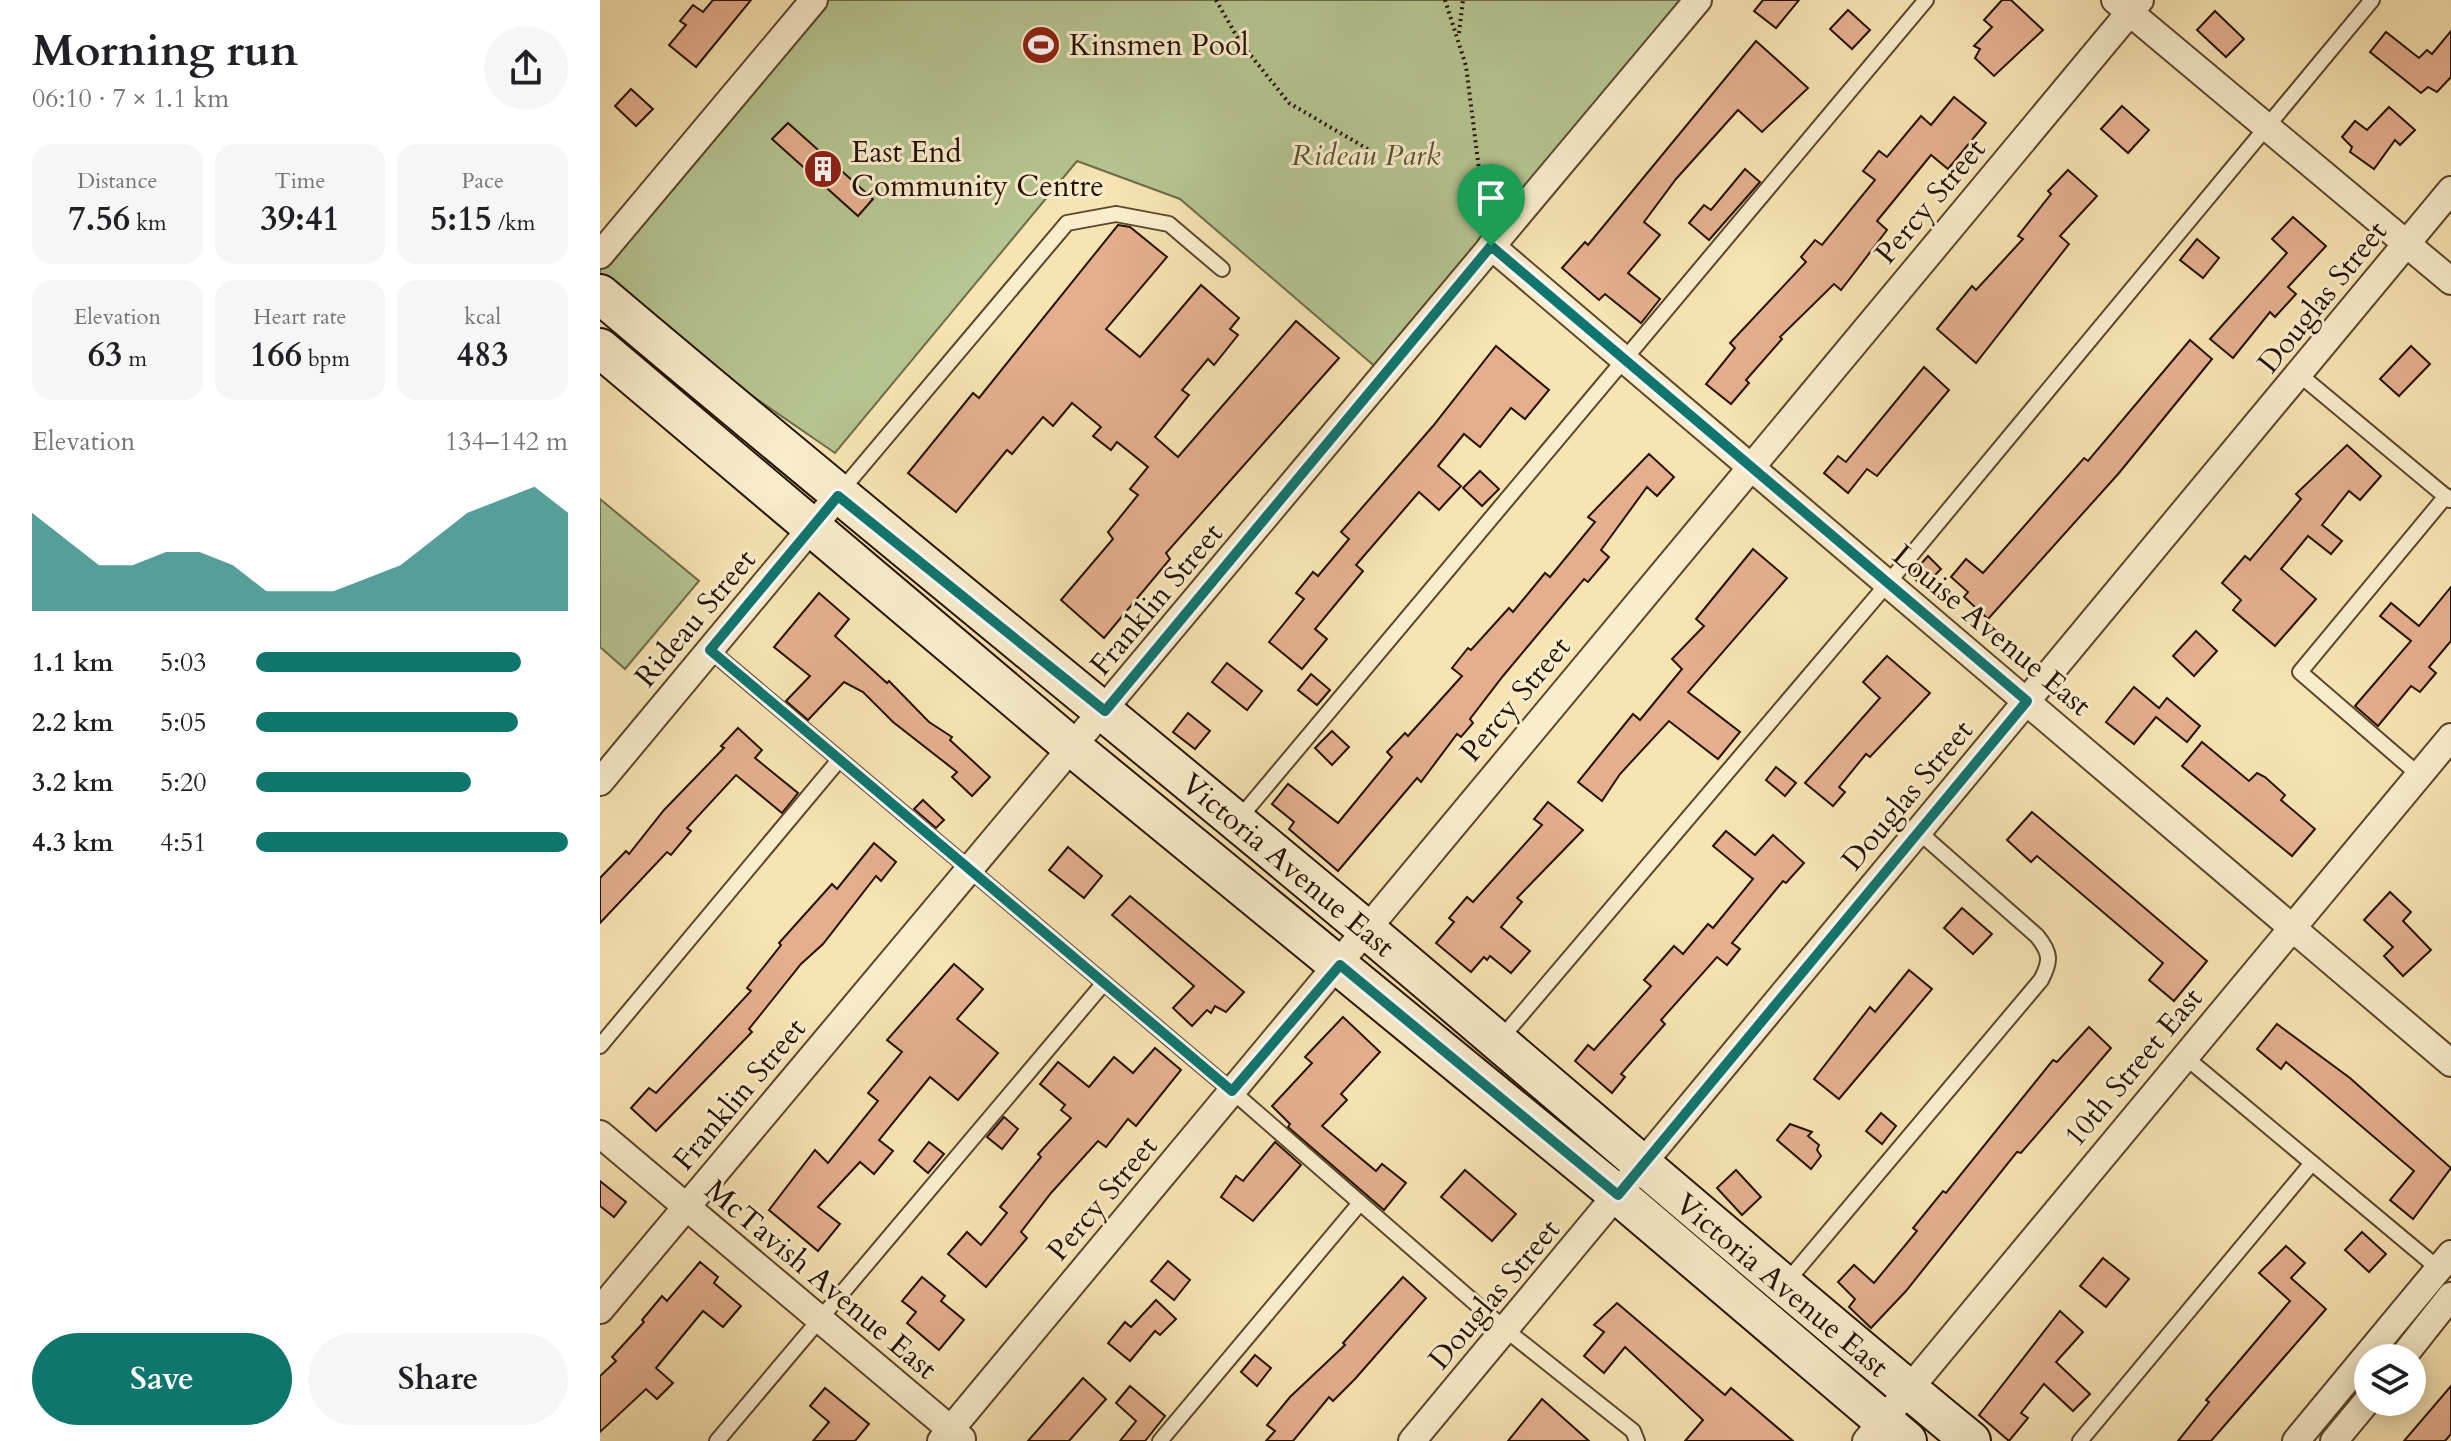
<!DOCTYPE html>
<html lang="en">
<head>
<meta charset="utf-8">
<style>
	:root { --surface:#fff; --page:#f6f6f6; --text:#202124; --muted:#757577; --accent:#0f766e }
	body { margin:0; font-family:Cardo,serif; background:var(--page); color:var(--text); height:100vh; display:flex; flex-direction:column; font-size:30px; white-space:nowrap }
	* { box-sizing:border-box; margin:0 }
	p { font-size:26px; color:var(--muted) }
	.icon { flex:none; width:44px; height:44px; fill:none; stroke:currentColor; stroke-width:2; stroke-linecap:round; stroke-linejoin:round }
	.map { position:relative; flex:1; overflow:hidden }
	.details { display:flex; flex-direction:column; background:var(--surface); width:600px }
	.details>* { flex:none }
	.controls { position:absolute; left:1754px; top:1344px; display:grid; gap:16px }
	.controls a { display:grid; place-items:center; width:72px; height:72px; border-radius:50%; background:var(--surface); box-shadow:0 4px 20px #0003; font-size:40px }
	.pin { position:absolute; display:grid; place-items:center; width:68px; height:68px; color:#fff; margin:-82px -34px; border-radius:50% 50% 50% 0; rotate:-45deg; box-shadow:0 0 8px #0007 }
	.pin .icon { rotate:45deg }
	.round { display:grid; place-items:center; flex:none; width:84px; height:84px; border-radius:42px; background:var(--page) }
	.overview { display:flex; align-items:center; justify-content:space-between; height:136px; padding:0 32px }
	h1 { font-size:44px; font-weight:700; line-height:60px }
	.stats { display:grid; grid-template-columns:repeat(3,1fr); gap:12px; height:136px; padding:8px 32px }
	.stats div { display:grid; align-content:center; border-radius:20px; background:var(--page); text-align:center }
	.stats b { font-size:34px; font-weight:700 }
	.stats small { font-size:22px; font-weight:400 }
	.stats p { font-size:22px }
	.chart { height:224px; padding:16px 32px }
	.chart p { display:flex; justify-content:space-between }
	.chart svg { width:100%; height:144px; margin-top:8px; fill:var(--accent); opacity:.7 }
	.action { display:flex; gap:16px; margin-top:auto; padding:16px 32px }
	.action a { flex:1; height:92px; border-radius:48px; background:var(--accent); color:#fff; font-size:32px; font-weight:700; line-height:92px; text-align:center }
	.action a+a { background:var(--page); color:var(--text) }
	ul { padding:0 32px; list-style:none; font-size:26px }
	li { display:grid; grid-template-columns:128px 96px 1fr; align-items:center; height:60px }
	li i { height:20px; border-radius:10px; background:var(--accent) }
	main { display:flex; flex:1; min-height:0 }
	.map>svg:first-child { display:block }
	.green { fill:#b6c591; stroke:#6e6c49; stroke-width:2 }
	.building { fill:#e5af8e; stroke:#251201; stroke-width:2 }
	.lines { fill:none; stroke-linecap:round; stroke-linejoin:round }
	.lane-casing { stroke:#5a462d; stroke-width:18 }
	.street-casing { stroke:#5a462d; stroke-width:30 }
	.secondary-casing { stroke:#251201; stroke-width:42 }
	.path { stroke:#251201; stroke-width:4; stroke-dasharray:2 4; stroke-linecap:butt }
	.lane { stroke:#faedcd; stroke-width:14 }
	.street { stroke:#faedcd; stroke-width:26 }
	.secondary { stroke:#faedcd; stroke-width:38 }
	.route-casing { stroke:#fff; stroke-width:16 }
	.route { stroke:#0f766e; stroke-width:10 }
	.labels { text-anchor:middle; stroke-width:6; stroke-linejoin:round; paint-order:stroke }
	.poi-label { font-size:30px; fill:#251201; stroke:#faedcd; text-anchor:start }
	.park-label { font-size:30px; font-style:italic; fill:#585133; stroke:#faedcd }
	.street-label { font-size:30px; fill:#251201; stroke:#faedcd }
</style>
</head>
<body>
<main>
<section class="details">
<div class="overview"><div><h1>Morning run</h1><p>06:10 · 7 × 1.1 km</p></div><a class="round"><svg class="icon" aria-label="share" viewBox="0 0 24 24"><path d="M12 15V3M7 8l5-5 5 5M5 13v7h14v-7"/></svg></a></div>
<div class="stats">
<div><p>Distance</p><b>7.56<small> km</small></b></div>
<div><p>Time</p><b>39:41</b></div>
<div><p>Pace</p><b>5:15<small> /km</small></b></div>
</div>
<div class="stats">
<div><p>Elevation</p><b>63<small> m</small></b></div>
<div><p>Heart rate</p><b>166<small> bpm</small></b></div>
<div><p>kcal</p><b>483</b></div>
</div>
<div class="chart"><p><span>Elevation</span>134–142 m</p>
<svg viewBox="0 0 160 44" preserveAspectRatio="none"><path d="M0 44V14L10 22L20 30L30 30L40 26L50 26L60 30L70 38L80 38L90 38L100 34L110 30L120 22L130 14L140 10L150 6L160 14V44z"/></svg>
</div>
<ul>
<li><b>1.1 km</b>5:03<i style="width:85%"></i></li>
<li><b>2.2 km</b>5:05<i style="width:84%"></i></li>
<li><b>3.2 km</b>5:20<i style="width:69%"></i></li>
<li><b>4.3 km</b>4:51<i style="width:100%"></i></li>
</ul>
<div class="action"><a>Save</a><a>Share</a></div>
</section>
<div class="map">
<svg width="1851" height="1441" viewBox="0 0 1851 1441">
	<rect width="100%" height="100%" fill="#f7e4b2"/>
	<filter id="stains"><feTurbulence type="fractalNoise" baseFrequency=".0025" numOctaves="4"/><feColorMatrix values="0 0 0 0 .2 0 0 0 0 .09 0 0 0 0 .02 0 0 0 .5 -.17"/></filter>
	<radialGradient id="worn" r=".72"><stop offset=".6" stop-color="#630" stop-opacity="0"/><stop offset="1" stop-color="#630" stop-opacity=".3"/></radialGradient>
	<g class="green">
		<polygon points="214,0 1098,0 785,375 580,199 477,161 235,453 0,291 0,255"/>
		<polygon points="0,499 99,581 25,669 0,647"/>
	</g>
	<g class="building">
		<polygon points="113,0 151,0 96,67 69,45 86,25 80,21 93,5 103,12"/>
		<polygon points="1163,0 1199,0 1176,28 1154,11"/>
		<polygon points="1402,0 1411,0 1443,30 1394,76 1375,58 1380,49 1374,46 1392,27 1384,20"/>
		<polygon points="1248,10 1270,30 1252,49 1230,29"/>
		<polygon points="1615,11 1644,39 1626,57 1597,30"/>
		<polygon points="1851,31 1851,77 1837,92 1828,87 1821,93 1770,52 1786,32 1819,58 1827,50 1832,54"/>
		<polygon points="1156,41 1208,88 1162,132 1138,110 1076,179 1044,222 1060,235 1028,273 1060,299 1041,323 1005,294 999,300 962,268 985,242 988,245"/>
		<polygon points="31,89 53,109 36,126 15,106"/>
		<polygon points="1354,97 1386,123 1348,169 1331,155 1277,221 1287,230 1255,272 1241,290 1234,284 1180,337 1182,339 1146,380 1149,383 1131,404 1106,384 1135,348 1130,343 1206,262 1201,257 1215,240 1222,245 1275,180 1263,171 1279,151 1287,157 1321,116 1331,125"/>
		<polygon points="1522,106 1549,130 1528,153 1501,129"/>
		<polygon points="1789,107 1815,130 1800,145 1795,140 1774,169 1750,152 1752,147 1742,137 1755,121 1767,130"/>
		<polygon points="188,123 273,199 258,216 172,139"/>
		<polygon points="1145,169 1160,182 1109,240 1089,223 1104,205 1111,210"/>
		<polygon points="1468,170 1497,196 1460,236 1469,244 1376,363 1337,329 1372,286 1376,290 1423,239 1418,236 1451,194 1448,191"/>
		<polygon points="1693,217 1726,246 1688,287 1696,294 1675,317 1670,312 1633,358 1610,339 1687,253 1672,239"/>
		<polygon points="518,225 530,227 567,257 506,329 540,357 601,285 639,318 630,329 638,335 614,365 608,359 582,390 589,395 555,437 578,457 696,321 739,358 566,553 570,559 504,638 461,600 513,539 508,532 538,495 530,489 548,467 517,442 511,450 493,436 501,427 472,403 453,426 443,417 412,454 407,450 356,512 308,473 373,393 379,398"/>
		<polygon points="1597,239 1619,258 1603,278 1580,260"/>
		<polygon points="1590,340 1612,359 1519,473 1388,619 1364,597 1368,592 1351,577 1366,559 1383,573 1484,458 1488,461"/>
		<polygon points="896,346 949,390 925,419 911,408 880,447 864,434 838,466 861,486 839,510 819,492 756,565 763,571 715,629 727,639 702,669 669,642 704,599 696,593 713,572 718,576 749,539 741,532 833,426"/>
		<polygon points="1811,346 1830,364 1799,396 1780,379"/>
		<polygon points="1324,367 1349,390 1277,476 1267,469 1248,493 1224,473 1238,456 1246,462"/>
		<polygon points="1747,445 1781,476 1760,500 1749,491 1722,525 1742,541 1731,554 1708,536 1681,569 1716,599 1675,646 1633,610 1641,600 1622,583 1645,556 1650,560 1701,499 1696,494"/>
		<polygon points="1049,454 1074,477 1057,496 1047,487 1001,550 1009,557 988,582 984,579 903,676 870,719 873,723 861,737 857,734 821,782 817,778 738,871 689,829 694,822 672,804 688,784 738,823 792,757 787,752 805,733 808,736 862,676 852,668 868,648 871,650 909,608 913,612 945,573 950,577 995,522 988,517"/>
		<polygon points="880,471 899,489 882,506 863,488"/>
		<polygon points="1153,549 1187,578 1088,692 1140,732 1118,759 1069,721 1020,774 1002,801 978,782 1033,714 1040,720 1082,669 1072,659 1104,626 1096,619"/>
		<polygon points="1328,556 1341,569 1323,587 1311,575"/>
		<polygon points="1851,587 1851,641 1829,667 1836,673 1820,692 1811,686 1778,726 1755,706 1811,641 1780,616 1791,603 1819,626"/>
		<polygon points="219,593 249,619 235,636 287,683 289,681 329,722 352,737 350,740 390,777 372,796 352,777 357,772 293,722 263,692 244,682 208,720 186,701 210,676 174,647"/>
		<polygon points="1596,631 1617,651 1594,676 1573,656"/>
		<polygon points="1287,656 1330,693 1270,757 1266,754 1239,787 1245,792 1233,806 1205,783 1280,698 1263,682"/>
		<polygon points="627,663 662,691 647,710 612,682"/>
		<polygon points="711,674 730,690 717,705 698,690"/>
		<polygon points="1534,687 1559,708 1567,698 1600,726 1587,742 1556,717 1534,744 1506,722"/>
		<polygon points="588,713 610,731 595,749 573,732"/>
		<polygon points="138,728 162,750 155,758 198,793 182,813 136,775 87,828 91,831 71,855 67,852 0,923 0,878 26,851 29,854 64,810 124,748 121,746"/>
		<polygon points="732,731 749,747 732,765 715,748"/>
		<polygon points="1602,742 1649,781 1657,773 1665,777 1685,795 1681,800 1715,829 1692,856 1582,766"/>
		<polygon points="1176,767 1196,783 1185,796 1166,780"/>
		<polygon points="323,800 344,820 336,828 314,809"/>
		<polygon points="948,802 983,830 917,898 922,902 901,927 930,951 911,973 890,956 887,960 884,957 871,972 836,943 854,922 849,918 867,897 873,902 942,825 934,819"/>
		<polygon points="1432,812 1607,961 1574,1001 1549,980 1563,963 1437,856 1431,862 1407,840"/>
		<polygon points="1126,831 1155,855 1173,835 1204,863 1186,883 1183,881 1132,943 1140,949 1127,965 1117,957 1061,1020 1065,1024 1021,1074 1025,1077 1012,1093 975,1061 988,1045 994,1050 1051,986 1044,980 1074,946 1083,954 1108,924 1113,928 1153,879 1113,846"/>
		<polygon points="274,843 296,862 281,881 276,876 223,944 201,964 149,1029 152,1032 56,1131 31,1108 49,1088 56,1093 151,991 147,988 181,945 179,943 232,884 237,889"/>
		<polygon points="468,847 502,876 484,898 449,870"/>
		<polygon points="1790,892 1811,912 1803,921 1831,950 1803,976 1784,956 1793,947 1764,920"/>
		<polygon points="530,896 644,992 626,1012 615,1006 611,1013 607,1010 592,1026 573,1008 594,986 512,915"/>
		<polygon points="1362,908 1392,934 1373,954 1344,928"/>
		<polygon points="354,964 383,989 357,1019 398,1053 358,1100 330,1077 279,1140 293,1151 274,1174 260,1162 218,1207 240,1224 218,1251 169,1210 215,1150 228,1163 278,1101 268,1093 302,1052 287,1040"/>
		<polygon points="1309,970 1332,989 1239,1099 1214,1079 1270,1007 1275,1012"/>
		<polygon points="743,1017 780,1052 741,1094 747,1100 722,1126 776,1171 782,1164 806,1183 784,1210 688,1127 690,1124 672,1106 712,1063 705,1057"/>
		<polygon points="1677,1024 1750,1078 1851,1168 1813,1219 1790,1200 1814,1171 1686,1062 1681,1069 1657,1049"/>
		<polygon points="1489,1027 1511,1048 1421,1153 1417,1152 1306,1291 1271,1328 1249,1307 1255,1299 1238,1282 1254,1265 1274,1283 1317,1231 1313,1228 1343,1191 1346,1193 1453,1060 1457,1062"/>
		<polygon points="555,1048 581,1070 536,1126 528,1119 506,1147 498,1141 451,1193 421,1232 427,1238 386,1287 348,1254 367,1232 381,1245 407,1213 400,1207 441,1157 438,1154 471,1118 461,1110 465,1105 440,1084 458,1062 489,1087 514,1057 533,1073"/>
		<polygon points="1281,1113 1296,1126 1282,1144 1266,1131"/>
		<polygon points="404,1117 418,1129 402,1149 387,1137"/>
		<polygon points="1190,1124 1212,1132 1208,1136 1219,1145 1217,1150 1221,1156 1211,1169 1177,1140"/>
		<polygon points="329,1142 344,1154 328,1173 314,1161"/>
		<polygon points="675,1142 701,1165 653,1221 621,1197 636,1176 643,1181"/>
		<polygon points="865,1170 916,1214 892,1241 841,1197"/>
		<polygon points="1136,1170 1161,1197 1142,1215 1117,1188"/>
		<polygon points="0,1181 26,1202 14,1217 0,1206"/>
		<polygon points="1762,1232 1786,1254 1769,1272 1745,1250"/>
		<polygon points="1686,1246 1705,1263 1691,1278 1726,1309 1611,1441 1578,1441 1609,1402 1606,1400 1690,1301 1659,1273"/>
		<polygon points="1503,1258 1529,1279 1506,1307 1480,1286"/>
		<polygon points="568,1261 590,1280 574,1300 551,1281"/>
		<polygon points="100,1262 118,1277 114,1283 141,1306 123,1327 103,1311 56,1368 73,1383 57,1399 46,1389 0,1432 0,1376 16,1361 12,1357 44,1322 42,1320 62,1296 67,1301"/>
		<polygon points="322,1277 345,1296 341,1301 364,1320 339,1350 307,1323 316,1312 302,1301"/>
		<polygon points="803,1277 826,1298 755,1379 733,1401 729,1397 693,1441 666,1441 675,1431 667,1425 690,1397 745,1345 743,1343"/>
		<polygon points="556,1300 576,1319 560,1335 555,1331 530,1361 508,1343 525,1322 531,1327"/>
		<polygon points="1017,1303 1125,1395 1131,1388 1193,1441 1085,1441 1103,1420 1025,1347 1004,1373 984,1356 1004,1332 994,1325"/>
		<polygon points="1460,1311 1483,1332 1456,1362 1490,1394 1473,1411 1444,1384 1421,1413 1428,1418 1409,1441 1379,1415"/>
		<polygon points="655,1355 671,1368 657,1386 641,1372"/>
		<polygon points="483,1378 506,1399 469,1441 428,1441"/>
		<polygon points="530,1386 565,1416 545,1441 520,1441 536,1421 516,1403"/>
		<polygon points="1851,1386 1851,1434 1845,1441 1804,1441"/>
		<polygon points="225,1388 269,1424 255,1441 213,1441 229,1422 210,1406"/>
		<polygon points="942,1399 989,1441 908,1441"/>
	</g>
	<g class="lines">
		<g class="lane-casing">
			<g id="lane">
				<polyline points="1700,375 1850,500"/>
				<polyline points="240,492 467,223 516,214 569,224 622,269"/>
				<polyline points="110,650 632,1091 906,1330 1033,1431 1037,1441"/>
				<polyline points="1819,775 1700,672 1846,496"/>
				<polyline points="637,821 1326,0"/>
				<polyline points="898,1042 1288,583 1772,0"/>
				<polyline points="0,1046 239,760"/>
				<polyline points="1584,1056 1839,1269"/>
				<path d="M1184,1285L1441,980C1451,961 1451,953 1437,936L1319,832"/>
				<polyline points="117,1441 503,984"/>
				<polyline points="560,1441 760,1203"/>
				<polyline points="1480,1441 1712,1163"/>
			</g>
		</g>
		<g class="street-casing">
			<g id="street">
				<polyline points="1515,0 1851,281"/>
				<polyline points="891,246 1851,1063"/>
				<polyline points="0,255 214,0"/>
				<polyline points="0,782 238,496"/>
				<polyline points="0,1134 362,1439"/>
				<polyline points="0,1310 1098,0"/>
				<polyline points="1802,1358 1851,1296"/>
				<polyline points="341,1441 1540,0"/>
				<polyline points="812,1441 1851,190"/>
				<polyline points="1266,1441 1851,737"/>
				<polyline points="1696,1441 1851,1254"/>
				<polyline points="1734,1441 1768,1400"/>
			</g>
		</g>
		<g class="secondary-casing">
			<g id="secondary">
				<path d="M0,294C251,507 508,713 761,925C965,1097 1165,1272 1371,1441"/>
				<polyline points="0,348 472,747 1018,1195 1307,1441"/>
			</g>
		</g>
		<g class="path">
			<polyline points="616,0 640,42 689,103 771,151"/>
			<polyline points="845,0 866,66 885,217"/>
			<polyline points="859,33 863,0"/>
		</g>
		<use href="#lane" class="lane"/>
		<use href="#street" class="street"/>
		<use href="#secondary" class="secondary"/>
	</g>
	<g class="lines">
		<g class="route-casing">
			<polygon id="route" points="891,246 1427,701 1018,1195 740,965 632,1091 110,650 238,496 505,711"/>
		</g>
		<use href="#route" class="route"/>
	</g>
	<defs>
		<g id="stadium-disc" transform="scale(2)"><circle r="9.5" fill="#8f2418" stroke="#faedcd"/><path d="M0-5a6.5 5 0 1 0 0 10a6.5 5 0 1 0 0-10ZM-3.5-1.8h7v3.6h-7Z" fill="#fff"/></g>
		<g id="building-disc" transform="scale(2)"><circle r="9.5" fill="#8f2418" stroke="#faedcd"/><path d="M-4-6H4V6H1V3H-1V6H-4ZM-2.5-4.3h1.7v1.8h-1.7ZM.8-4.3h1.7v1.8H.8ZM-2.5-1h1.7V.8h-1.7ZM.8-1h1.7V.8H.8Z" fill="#fff"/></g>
	</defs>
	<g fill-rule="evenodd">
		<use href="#stadium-disc" x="441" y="45"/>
		<use href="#building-disc" x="223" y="169"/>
	</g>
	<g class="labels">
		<g class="poi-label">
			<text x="469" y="55">Kinsmen Pool</text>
			<text x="251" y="162">East End<tspan x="251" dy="34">Community Centre</tspan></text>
		</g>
		<g class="park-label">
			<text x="766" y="165">Rideau Park</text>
		</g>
		<g class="street-label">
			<text transform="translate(1330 201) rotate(-50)" y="10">Percy Street</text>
			<text transform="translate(1722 297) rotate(-51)" y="10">Douglas Street</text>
			<text transform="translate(556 599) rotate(-50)" y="10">Franklin Street</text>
			<text transform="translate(95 618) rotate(-50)" y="10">Rideau Street</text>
			<text transform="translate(1392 630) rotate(40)" y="10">Louise Avenue East</text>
			<text transform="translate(915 699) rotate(-50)" y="10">Percy Street</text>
			<text transform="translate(1307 795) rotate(-50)" y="10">Douglas Street</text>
			<text transform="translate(688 865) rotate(40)" y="10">Victoria Avenue East</text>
			<text transform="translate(1533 1067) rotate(-50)" y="10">10th Street East</text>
			<text transform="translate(139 1094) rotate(-50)" y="10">Franklin Street</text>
			<text transform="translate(502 1198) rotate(-50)" y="10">Percy Street</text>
			<text transform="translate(221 1279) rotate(40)" y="10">McTavish Avenue East</text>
			<text transform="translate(1182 1285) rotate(40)" y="10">Victoria Avenue East</text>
			<text transform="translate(894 1294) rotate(-50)" y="10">Douglas Street</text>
		</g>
	</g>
	<rect width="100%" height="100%" filter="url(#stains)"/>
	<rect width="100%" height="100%" fill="url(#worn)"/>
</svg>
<div class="controls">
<a><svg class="icon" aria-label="layers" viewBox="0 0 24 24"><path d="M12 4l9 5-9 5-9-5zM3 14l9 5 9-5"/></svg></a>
</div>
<div class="pin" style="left:891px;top:246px;background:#1e9e55"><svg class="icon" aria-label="arrive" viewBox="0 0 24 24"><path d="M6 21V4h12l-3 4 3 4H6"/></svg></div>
</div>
</main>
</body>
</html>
